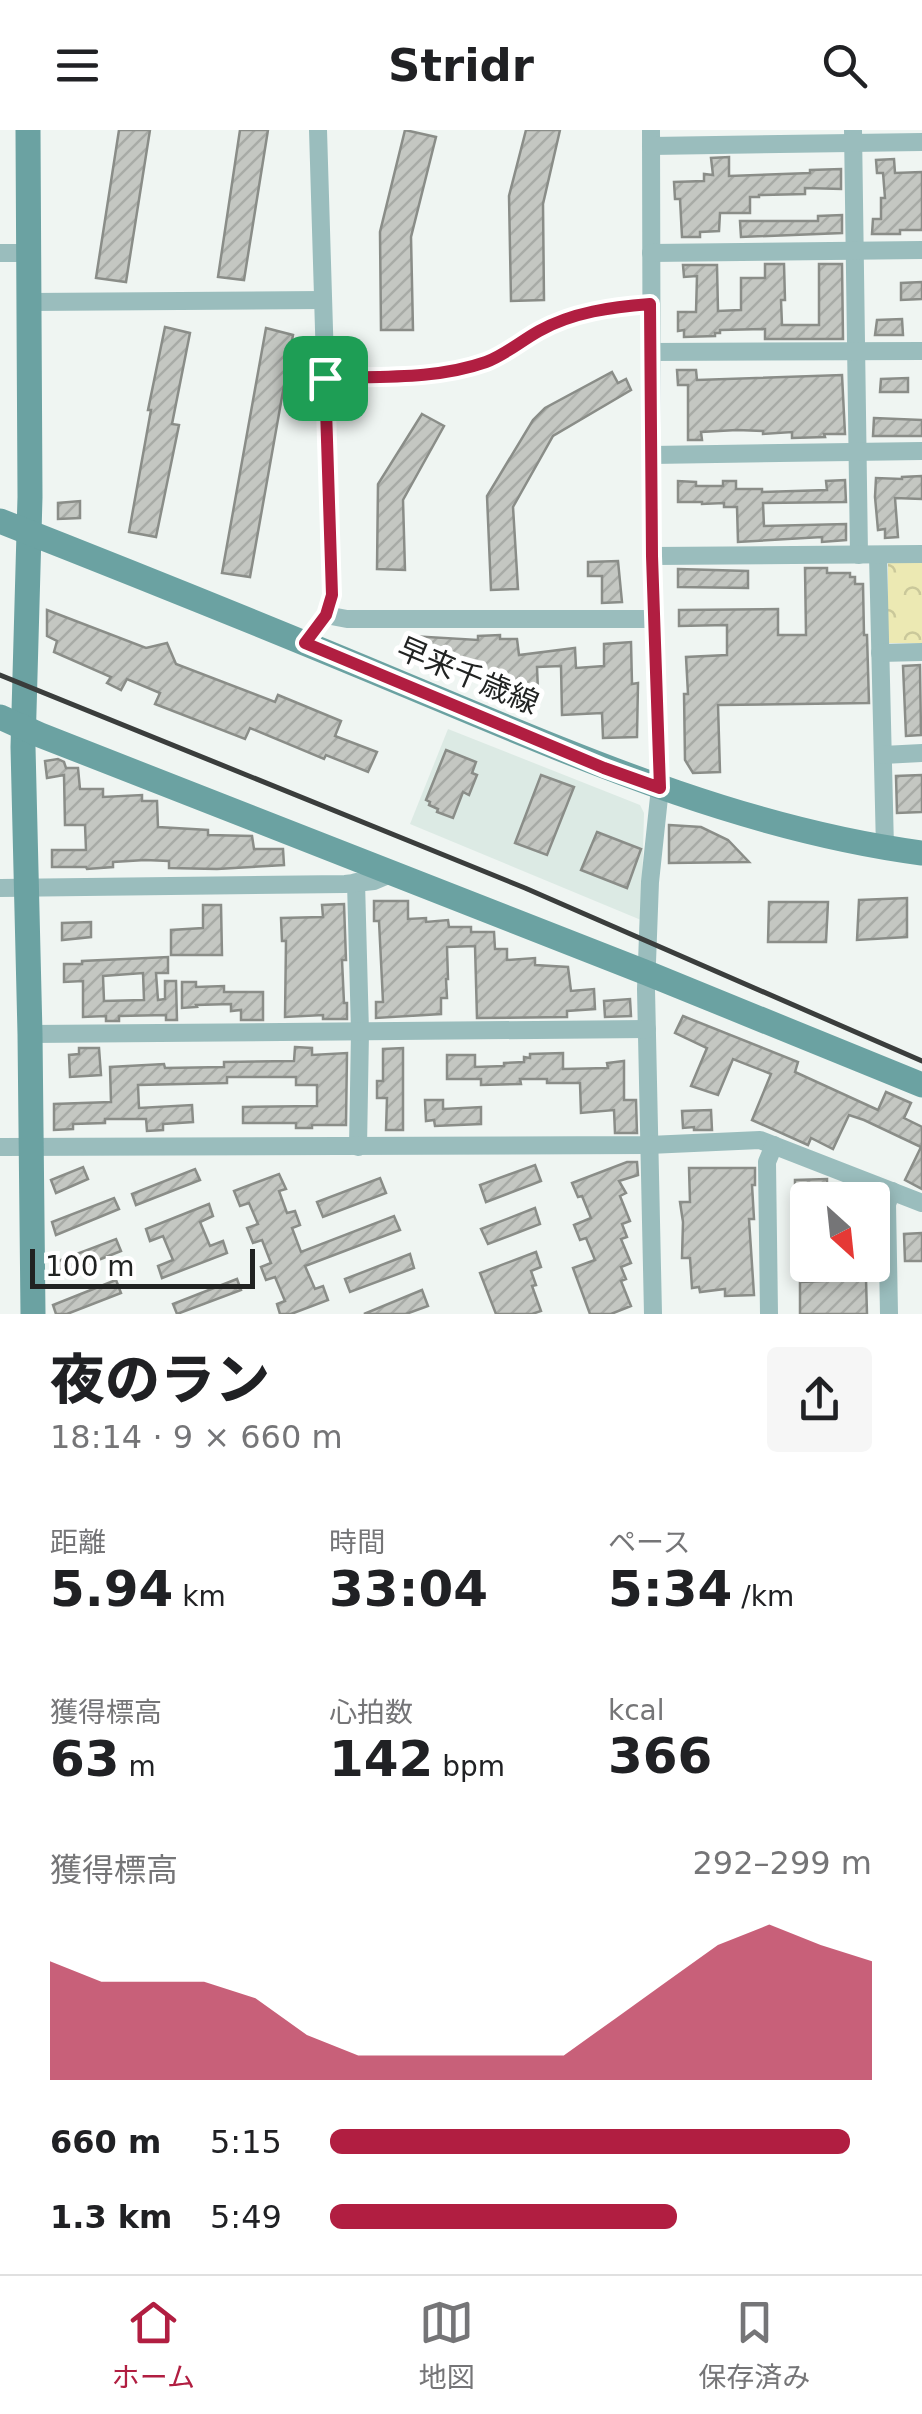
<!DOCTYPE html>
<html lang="ja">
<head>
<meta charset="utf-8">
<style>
	:root { --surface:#fff; --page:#f6f6f6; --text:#202124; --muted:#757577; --line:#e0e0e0; --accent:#b11e41 }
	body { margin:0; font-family:"DejaVu Sans","Noto Sans JP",sans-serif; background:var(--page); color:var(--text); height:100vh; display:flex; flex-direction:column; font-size:38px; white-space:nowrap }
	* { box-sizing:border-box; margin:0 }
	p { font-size:32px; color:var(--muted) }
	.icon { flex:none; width:55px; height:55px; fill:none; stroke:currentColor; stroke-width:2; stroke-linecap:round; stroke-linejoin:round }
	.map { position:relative; height:1184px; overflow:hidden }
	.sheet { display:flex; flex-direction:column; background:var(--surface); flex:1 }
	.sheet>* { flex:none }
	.needle { width:65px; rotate:153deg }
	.controls { position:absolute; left:790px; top:1052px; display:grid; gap:20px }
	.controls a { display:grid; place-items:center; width:100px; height:100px; border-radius:10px; background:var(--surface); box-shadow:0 5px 15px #0003; font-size:50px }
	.scale { position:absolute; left:30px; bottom:25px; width:225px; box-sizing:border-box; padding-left:10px; border:5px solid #212322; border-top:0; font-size:28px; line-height:35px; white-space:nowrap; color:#212322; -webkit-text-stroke:8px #fff; paint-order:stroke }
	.pin { position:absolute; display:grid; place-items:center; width:85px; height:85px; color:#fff; margin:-42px; border-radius:20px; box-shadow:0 5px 15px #0006 }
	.round { display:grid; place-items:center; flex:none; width:105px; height:105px; border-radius:10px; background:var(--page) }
	.overview { display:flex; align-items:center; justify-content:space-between; height:170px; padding:0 50px }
	h1 { font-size:55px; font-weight:800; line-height:75px }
	.figures { display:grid; grid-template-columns:repeat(3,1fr); gap:15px; height:170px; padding:10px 50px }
	.figures div { display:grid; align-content:center }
	.figures b { font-size:50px; font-weight:800 }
	.figures small { font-size:28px; font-weight:400 }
	.figures p { font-size:28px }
	.chart { height:280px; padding:20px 50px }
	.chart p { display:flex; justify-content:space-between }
	.chart svg { width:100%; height:180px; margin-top:10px; fill:var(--accent); opacity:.7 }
	ul { padding:0 50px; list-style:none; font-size:32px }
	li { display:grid; grid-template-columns:160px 120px 1fr; align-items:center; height:75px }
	li i { height:25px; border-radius:12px; background:var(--accent) }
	header { display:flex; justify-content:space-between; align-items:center; height:130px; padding:0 50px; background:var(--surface); font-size:45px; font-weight:800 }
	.tab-bar { display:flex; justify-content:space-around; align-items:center; height:140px; border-top:2px solid var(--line); background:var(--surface); font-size:28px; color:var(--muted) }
	.tab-bar a { display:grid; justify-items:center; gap:5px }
	.tab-bar .on { color:var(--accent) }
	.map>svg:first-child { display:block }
	.built { fill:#dceae4 }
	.park { fill:url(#park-crowns) }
	.building { fill:url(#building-hatch); stroke:#8a8d88; stroke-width:2.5; fill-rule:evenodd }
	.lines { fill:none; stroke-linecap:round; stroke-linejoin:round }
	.street { stroke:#9abdbd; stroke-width:18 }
	.secondary { stroke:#6ba2a2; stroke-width:25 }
	.rail { stroke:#3a3d3c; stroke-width:5 }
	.route-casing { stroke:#fff; stroke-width:20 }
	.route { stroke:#b11e41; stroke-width:12 }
	.labels { text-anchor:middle; stroke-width:10; stroke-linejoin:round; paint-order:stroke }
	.street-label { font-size:30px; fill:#212322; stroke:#fff }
</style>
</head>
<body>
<header><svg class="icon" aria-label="menu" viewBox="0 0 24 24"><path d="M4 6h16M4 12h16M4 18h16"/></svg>Stridr<svg class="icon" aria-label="search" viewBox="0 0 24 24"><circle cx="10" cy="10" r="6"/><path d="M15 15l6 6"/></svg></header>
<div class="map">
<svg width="922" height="1184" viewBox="0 0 922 1184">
	<defs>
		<pattern id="park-crowns" width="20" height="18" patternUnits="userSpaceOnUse" patternTransform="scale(2.5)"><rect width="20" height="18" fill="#ece9b3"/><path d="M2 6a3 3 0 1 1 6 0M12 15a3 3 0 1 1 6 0" fill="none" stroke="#cac89a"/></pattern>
		<pattern id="building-hatch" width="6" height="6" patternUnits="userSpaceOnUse" patternTransform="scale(2.5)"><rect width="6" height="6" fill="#c4c7c2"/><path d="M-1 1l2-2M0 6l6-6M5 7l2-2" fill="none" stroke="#a8aba6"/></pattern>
	</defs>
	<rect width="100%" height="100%" fill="#eff5f2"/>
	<polygon class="built" points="448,599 640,675 644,683 641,790 410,694"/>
	<polygon class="park" points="922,431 922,513 888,513 888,432"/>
	<g class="building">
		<polygon points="119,0 150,0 126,152 96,148"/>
		<polygon points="240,0 268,0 244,150 218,147"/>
		<polygon points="405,0 436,7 411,107 413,200 381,200 380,102"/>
		<polygon points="526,0 560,0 543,74 544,170 511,171 509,66"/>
		<polygon points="729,27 729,46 810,43 810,40 841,39 841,59 805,58 805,64 759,65 759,67 750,67 750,83 720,83 719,101 700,102 700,107 682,107 680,69 675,69 674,52 704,51 704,44 713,45 711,28"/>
		<polygon points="894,29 895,43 922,42 922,100 900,100 900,104 872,104 873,89 881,89 881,68 885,68 883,43 877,43 876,30"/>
		<polygon points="842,85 842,103 741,107 740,91 818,91 818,86"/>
		<polygon points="765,134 784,134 785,170 781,170 782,195 819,195 819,134 842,134 843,209 765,209 765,199 720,200 720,203 715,203 715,206 684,207 684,200 678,201 678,182 696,182 697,146 684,147 683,135 717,135 718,181 741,180 741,148 765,148"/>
		<polygon points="922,152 922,169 901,170 901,153"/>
		<polygon points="902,189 903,205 875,205 877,190"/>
		<polygon points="165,197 190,203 172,294 179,295 156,407 129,402 151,280 148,280"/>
		<polygon points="266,198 293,205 250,447 222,443"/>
		<polygon points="677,240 696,240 697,250 842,245 845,304 824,304 825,307 792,308 792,302 763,304 763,301 737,300 701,302 702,310 688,310 688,255 678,255"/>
		<polygon points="612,242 618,253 626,249 631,260 553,306 513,377 518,459 491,460 487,366 533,290 545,278"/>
		<polygon points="908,248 908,262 880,262 881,249"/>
		<polygon points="422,284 444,296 403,370 405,440 377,439 378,354"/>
		<polygon points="874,288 922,290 922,306 873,306"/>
		<polygon points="922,346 922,369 895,368 898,407 885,408 885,399 878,400 875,367 876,348 902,349 902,347"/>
		<polygon points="845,350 846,372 763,373 764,396 846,394 846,410 822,412 822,407 738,412 737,377 724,377 724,373 702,374 702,372 678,372 678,351 696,352 696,356 723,356 723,351 736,351 736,359 762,359 762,362 827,360 826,351"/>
		<polygon points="80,371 80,388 58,389 58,373"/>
		<polygon points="618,431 622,472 602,473 602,446 588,446 588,432"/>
		<polygon points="805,438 827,438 827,443 850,443 850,447 855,447 855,454 863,454 864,505 867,505 869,573 718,575 720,642 693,643 685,630 684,564 688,564 686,527 727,525 727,495 679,496 679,480 778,479 778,505 806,505"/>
		<polygon points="678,439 748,441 748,458 678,457"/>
		<polygon points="47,480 146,518 167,513 176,534 275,572 278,565 341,591 335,606 377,622 368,642 326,625 324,629 250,598 245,609 155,574 160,563 127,549 121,560 107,553 111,547 54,522 57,511 47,506"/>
		<polygon points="500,505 500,509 517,509 519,525 575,518 576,538 604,536 604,514 631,512 632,554 638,553 637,607 603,608 602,583 562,585 561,536 537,537 538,561 507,563 506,542 479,543 479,538 434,534 435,526 408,526 411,506 478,510 478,506"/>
		<polygon points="920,535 921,605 906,606 903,536"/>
		<polygon points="446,620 476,632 472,643 477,645 469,665 463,662 453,688 437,682 438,679 429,675 430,672 426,670"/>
		<polygon points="58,629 64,632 66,638 78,638 80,659 103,659 103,667 142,665 142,671 157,671 158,697 208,700 208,705 252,706 254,719 283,719 284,735 217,739 169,738 169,731 145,730 113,732 113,737 87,739 86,737 52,737 52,720 86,720 85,695 65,695 64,645 47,648 45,631"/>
		<polygon points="541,645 574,657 547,725 515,713"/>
		<polygon points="922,645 922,682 897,683 896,646"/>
		<polygon points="669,695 701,697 728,710 749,732 669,733"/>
		<polygon points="597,702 641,719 627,758 581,740"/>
		<polygon points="907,768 907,807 857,810 859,770"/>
		<polygon points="374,771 408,771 408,789 426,788 426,792 448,790 449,797 471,797 471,802 494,802 495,819 507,819 507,830 535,828 535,835 568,837 571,861 594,859 595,879 567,881 567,887 477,888 475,816 447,817 448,849 446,849 447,868 441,868 441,884 376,888 376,872 383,872 379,791 374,791"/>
		<polygon points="769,772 828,772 826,812 768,812"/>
		<polygon points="344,774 346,830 342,830 344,873 347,873 347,889 323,889 323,885 285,887 286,811 282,811 281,788 323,787 322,775"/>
		<polygon points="203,775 221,775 222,825 171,825 171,800 203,798"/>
		<polygon points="91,792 91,807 62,810 62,793"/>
		<path d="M168,827V843H156L158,870L165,869V851H176L177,890H166V885L119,886V891H106V886L83,887V851L64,852V834H82V831ZM143,843L144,870L104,871L103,846Z"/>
		<polygon points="182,852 196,852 196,857 224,856 224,862 263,862 263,890 241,890 241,880 231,881 231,874 196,875 197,877 182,878"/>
		<polygon points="630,869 631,886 605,887 604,871"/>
		<polygon points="683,886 798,932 795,942 878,980 886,962 911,973 904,988 922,997 922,1059 905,1050 921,1017 864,990 849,985 833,1019 811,1008 808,1015 752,990 771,944 733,929 718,965 691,956 707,918 675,903"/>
		<polygon points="295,917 312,918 312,925 347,923 346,995 312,995 312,998 296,998 296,993 243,993 243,977 317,976 317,955 296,955 296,947 227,947 227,953 138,955 139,978 192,975 193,992 163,994 163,1000 147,1001 146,989 105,989 105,993 73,994 73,999 54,1000 54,974 111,972 110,937 164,934 165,938 224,937 224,932 294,931"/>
		<polygon points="79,918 99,918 101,945 70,947 69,925 79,924"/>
		<polygon points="403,918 403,1000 386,1000 387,968 377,968 377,951 383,951 383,919"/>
		<polygon points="563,923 563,939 608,938 607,933 624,931 624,970 636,970 637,1003 615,1003 614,980 581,983 580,953 547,953 547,949 520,949 521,954 481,955 481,949 447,949 447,925 475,925 475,937 504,936 504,933 524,932 524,927 530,928 530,924"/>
		<polygon points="425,970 443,970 443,979 481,977 481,994 435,996 434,990 426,991"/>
		<polygon points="711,980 712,1000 694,1000 694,997 683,998 682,981"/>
		<polygon points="627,1032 637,1032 638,1045 619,1051 626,1063 620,1066 630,1091 622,1094 627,1107 621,1109 631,1133 621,1137 626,1149 621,1151 631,1176 611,1184 590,1184 573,1138 595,1130 586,1108 580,1110 574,1095 591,1088 582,1066 578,1067 572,1053"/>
		<polygon points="535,1035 541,1051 486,1072 480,1055"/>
		<polygon points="83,1037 88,1049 56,1063 51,1050"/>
		<polygon points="689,1038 755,1038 755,1055 752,1055 754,1089 749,1089 754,1165 725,1166 725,1159 700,1162 699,1157 692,1158 690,1128 682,1128 683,1092 680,1072 690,1072"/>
		<polygon points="195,1039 200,1050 136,1075 132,1064"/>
		<polygon points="279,1044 286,1059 279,1061 287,1083 295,1081 300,1095 292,1098 301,1122 394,1086 400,1100 305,1136 315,1159 323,1156 328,1170 291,1184 280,1184 277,1174 285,1171 275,1147 266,1150 261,1137 271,1133 262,1110 253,1113 247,1098 258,1094 249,1073 240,1076 234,1061"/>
		<polygon points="380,1048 386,1063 323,1087 317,1072"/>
		<polygon points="827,1049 827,1067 795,1069 795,1050"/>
		<polygon points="114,1068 119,1079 56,1105 52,1092"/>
		<polygon points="209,1074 213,1086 200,1092 210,1116 223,1111 227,1123 162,1148 158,1136 173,1130 163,1106 150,1111 146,1099"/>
		<polygon points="535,1078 540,1094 488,1114 481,1099"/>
		<polygon points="922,1103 922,1131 905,1131 904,1104"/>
		<polygon points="116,1109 121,1121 58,1146 53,1133"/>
		<polygon points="536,1122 541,1137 531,1141 536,1155 532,1156 541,1181 532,1184 496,1184 480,1143"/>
		<polygon points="410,1124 414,1138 350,1162 345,1149"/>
		<polygon points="237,1149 241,1160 177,1184 173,1174"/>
		<polygon points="866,1149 867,1184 800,1184 800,1152"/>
		<polygon points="116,1150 121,1163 67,1184 56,1184 53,1175"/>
		<polygon points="422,1160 428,1176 406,1184 364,1184"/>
	</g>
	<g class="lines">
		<g class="street">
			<polyline points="651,0 652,426 660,658 650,752 646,859 653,1184"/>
			<polyline points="853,0 859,425"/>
			<polyline points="651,16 922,12"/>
			<polyline points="0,123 29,123"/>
			<polyline points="651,123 922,120"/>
			<polyline points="29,172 323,170"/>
			<polyline points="651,222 922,221"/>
			<path d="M325,248C378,246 435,250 486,232C505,225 521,211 539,201C573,182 612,177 650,174"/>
			<polyline points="652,325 922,321"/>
			<polyline points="878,425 885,718"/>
			<polyline points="652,426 922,424"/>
			<polyline points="326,485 347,489 654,489"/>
			<polyline points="305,513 326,485 332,465 318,0"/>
			<polyline points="880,523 922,522"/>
			<polyline points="883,625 922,623"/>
			<polyline points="356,752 360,902 358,1017"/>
			<polyline points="0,758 345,754 374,751 393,743"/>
			<polyline points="30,904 647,899"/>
			<polyline points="0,1017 649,1015 760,1010 922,1073"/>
			<polyline points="769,1184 767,1032 774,1015"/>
			<polyline points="889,1184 887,1074 892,1061"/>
		</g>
		<g class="secondary">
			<polyline points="28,0 30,367 23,617 30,904 33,1184"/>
			<path d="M0,391C135,444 269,498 403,554C571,624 740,699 922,723"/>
			<polyline points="0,587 40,605 647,843 922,955"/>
		</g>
		<polyline class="rail" points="0,545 525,758 922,931"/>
	</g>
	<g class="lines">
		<g class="route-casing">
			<path id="route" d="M650,174L652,426L660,658L604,638L305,513L326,485L332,465L325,248C378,246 435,250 486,232C505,225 521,211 539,201C573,182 612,177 650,174Z"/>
		</g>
		<use href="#route" class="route"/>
	</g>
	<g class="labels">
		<g class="street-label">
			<text transform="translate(468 546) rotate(23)" y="10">早来千歳線</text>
		</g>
	</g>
</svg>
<div class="controls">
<a><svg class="needle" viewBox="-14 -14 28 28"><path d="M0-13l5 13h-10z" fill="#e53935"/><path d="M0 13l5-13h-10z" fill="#757577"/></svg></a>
</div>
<div class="scale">100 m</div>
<div class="pin" style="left:325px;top:248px;background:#1e9e55"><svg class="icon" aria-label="arrive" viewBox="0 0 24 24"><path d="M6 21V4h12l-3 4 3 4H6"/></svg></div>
</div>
<section class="sheet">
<div class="overview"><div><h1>夜のラン</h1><p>18:14 · 9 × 660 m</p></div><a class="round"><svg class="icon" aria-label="share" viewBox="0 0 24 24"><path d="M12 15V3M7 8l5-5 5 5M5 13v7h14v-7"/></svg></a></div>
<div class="figures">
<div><p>距離</p><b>5.94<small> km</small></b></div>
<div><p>時間</p><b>33:04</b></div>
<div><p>ペース</p><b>5:34<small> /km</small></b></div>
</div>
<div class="figures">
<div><p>獲得標高</p><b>63<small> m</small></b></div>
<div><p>心拍数</p><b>142<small> bpm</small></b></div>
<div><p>kcal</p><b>366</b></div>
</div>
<div class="chart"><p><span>獲得標高</span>292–299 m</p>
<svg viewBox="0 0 160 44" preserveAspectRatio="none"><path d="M0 44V15L10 20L20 20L30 20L40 24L50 33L60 38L70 38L80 38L90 38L100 38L110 29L120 20L130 11L140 6L150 11L160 15V44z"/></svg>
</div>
<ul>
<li><b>660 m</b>5:15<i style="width:96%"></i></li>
<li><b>1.3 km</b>5:49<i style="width:64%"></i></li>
</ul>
</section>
<nav class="tab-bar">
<a class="on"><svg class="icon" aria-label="home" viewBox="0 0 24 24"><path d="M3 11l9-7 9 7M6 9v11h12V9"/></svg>ホーム</a>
<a><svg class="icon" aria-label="map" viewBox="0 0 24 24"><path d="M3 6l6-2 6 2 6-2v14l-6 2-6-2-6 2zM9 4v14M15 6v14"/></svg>地図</a>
<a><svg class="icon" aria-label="saved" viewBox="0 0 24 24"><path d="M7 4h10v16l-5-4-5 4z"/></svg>保存済み</a>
</nav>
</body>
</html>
